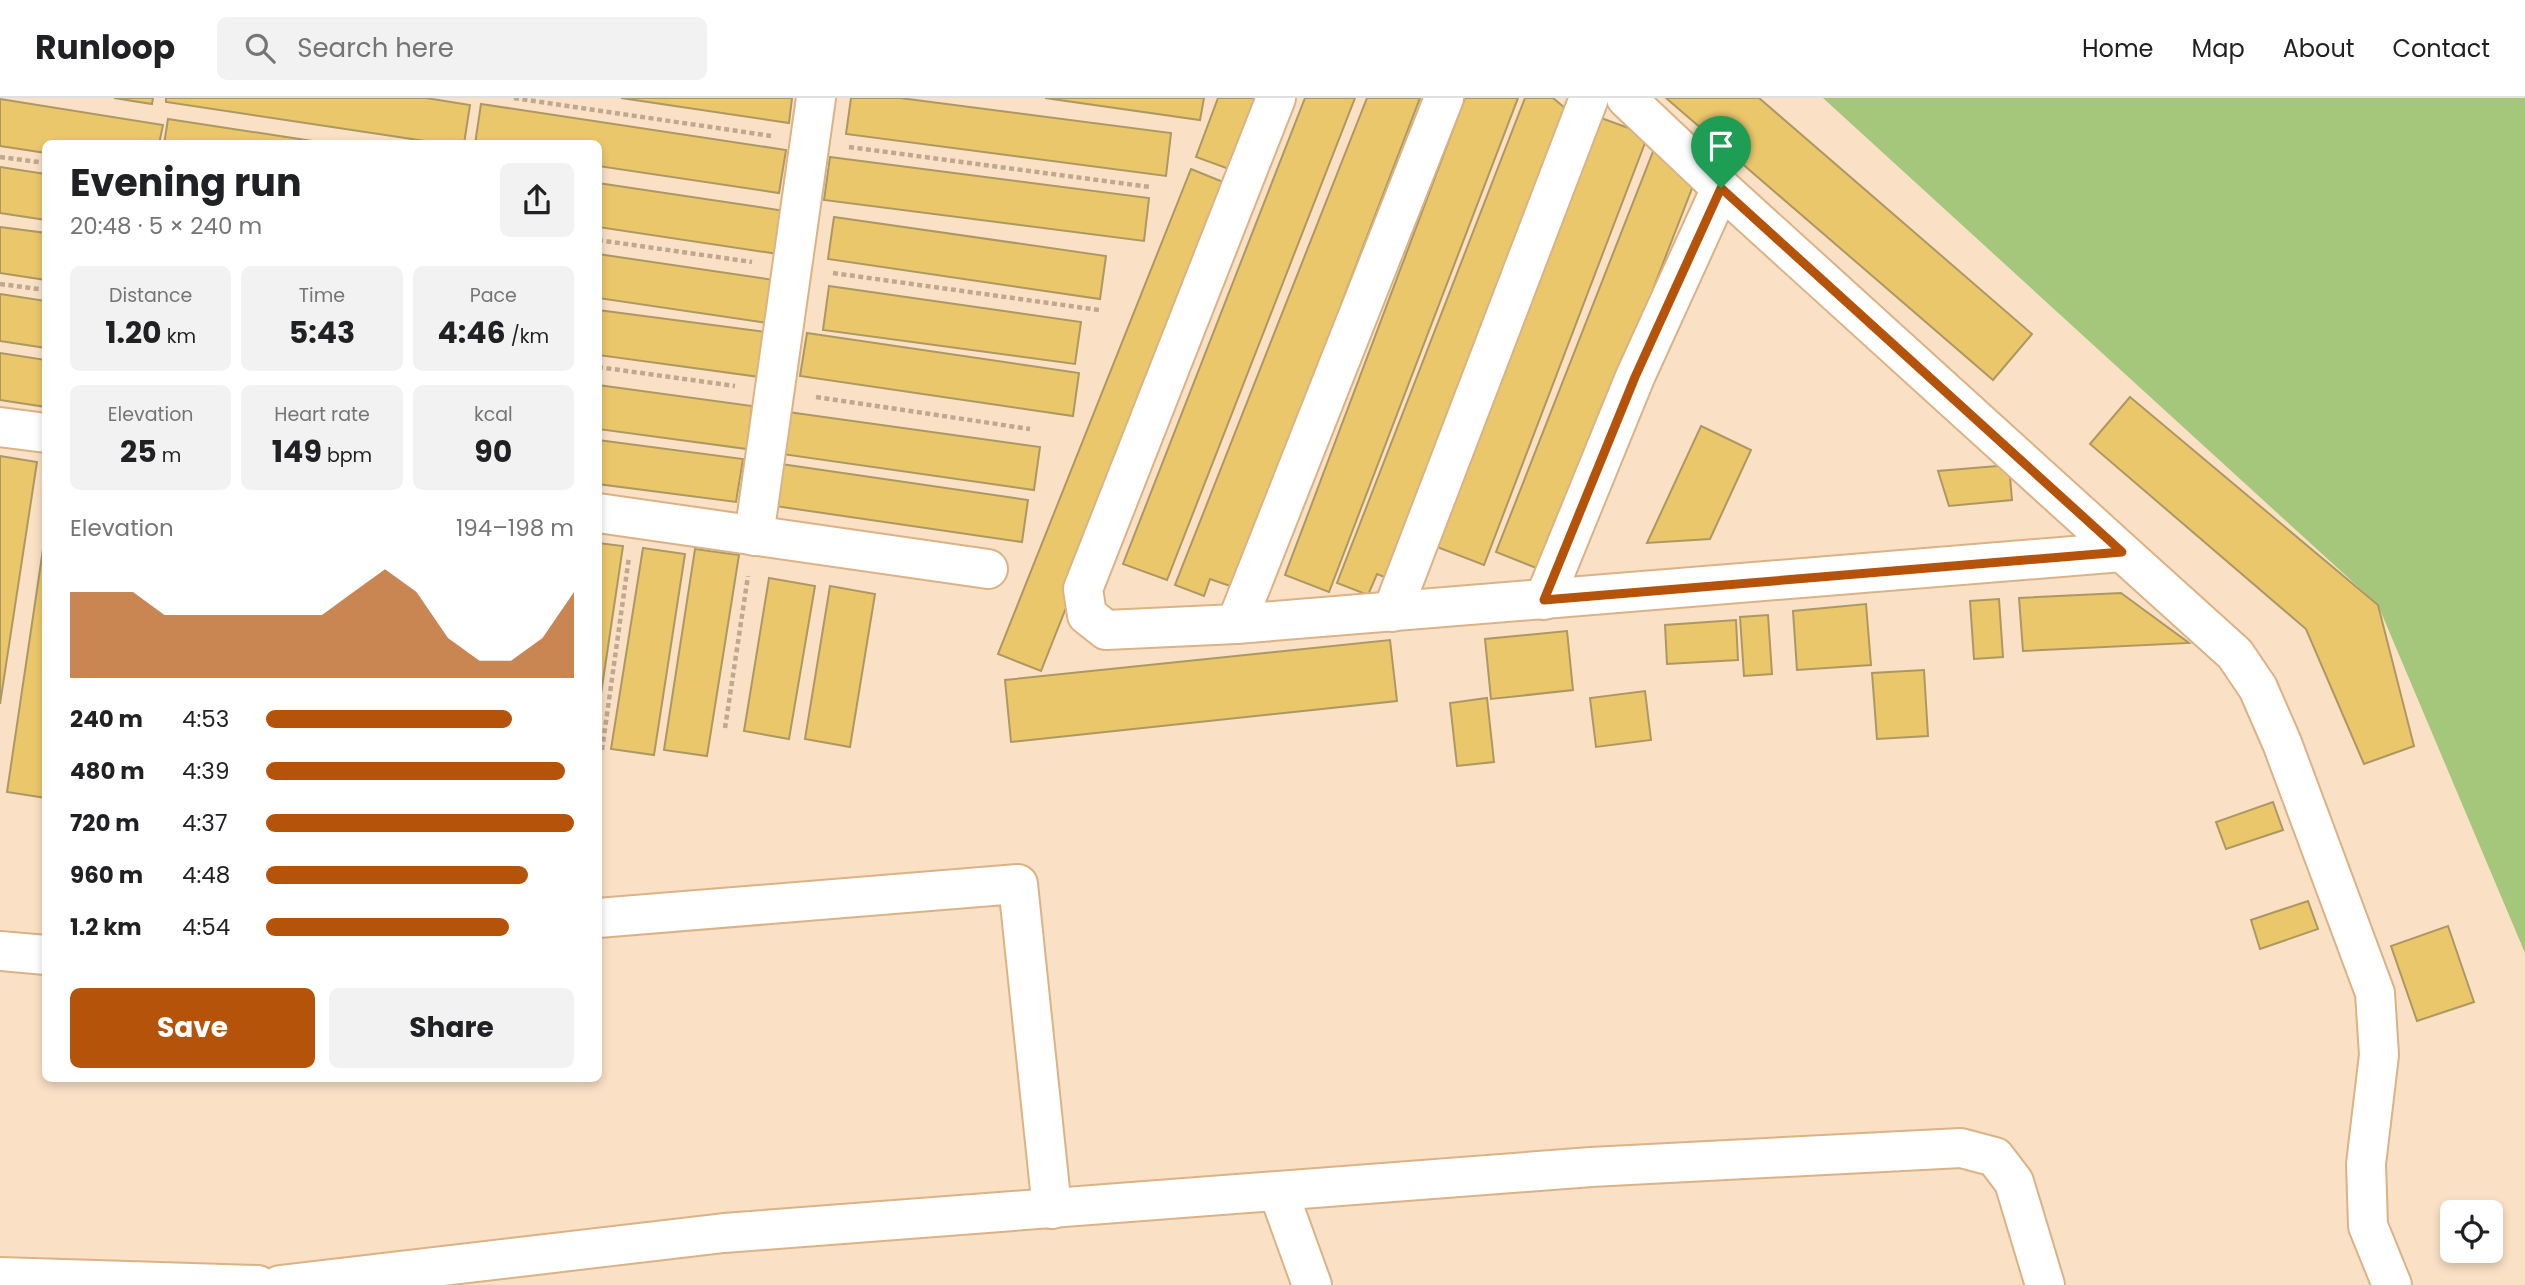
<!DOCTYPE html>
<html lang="en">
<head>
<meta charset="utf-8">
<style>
	:root { --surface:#fff; --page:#f2f2f2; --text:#202124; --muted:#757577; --line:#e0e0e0; --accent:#b45309 }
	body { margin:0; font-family:Poppins,sans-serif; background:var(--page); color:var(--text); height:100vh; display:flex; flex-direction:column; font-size:26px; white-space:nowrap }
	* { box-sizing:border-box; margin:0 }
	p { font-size:23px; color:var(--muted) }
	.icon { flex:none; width:38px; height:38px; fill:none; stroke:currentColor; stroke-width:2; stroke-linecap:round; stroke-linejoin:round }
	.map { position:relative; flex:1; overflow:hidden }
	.side { position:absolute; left:42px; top:42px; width:560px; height:942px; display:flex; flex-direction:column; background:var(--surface); border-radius:10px; box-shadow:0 4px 10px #0003 }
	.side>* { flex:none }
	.controls { position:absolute; left:2440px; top:1102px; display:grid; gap:14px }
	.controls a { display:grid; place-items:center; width:63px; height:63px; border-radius:10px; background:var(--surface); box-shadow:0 4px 10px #0003; font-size:35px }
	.pin { position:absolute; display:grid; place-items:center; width:60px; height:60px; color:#fff; margin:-72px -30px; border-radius:50% 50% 50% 0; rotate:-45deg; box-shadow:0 0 7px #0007 }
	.pin .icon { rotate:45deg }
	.round { display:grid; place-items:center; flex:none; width:74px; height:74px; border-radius:10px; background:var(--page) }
	.head { display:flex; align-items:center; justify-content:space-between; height:119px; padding:0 28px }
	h1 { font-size:38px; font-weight:700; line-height:52px }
	.stats { display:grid; grid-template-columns:repeat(3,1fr); gap:10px; height:119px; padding:7px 28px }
	.stats div { display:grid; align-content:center; border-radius:10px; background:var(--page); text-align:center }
	.stats b { font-size:30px; font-weight:700 }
	.stats small { font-size:19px; font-weight:400 }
	.stats p { font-size:19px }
	.chart { height:196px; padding:14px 28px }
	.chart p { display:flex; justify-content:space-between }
	.chart svg { width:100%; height:126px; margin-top:7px; fill:var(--accent); opacity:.7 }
	.primary-button { display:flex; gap:14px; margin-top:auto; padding:14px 28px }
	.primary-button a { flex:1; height:80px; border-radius:10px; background:var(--accent); color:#fff; font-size:28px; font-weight:700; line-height:80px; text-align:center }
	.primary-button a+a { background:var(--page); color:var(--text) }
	ul { padding:0 28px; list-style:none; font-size:23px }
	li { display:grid; grid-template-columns:112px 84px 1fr; align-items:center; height:52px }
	li i { height:18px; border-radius:9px; background:var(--accent) }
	header { display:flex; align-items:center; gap:42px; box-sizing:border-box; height:98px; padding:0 35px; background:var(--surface); border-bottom:2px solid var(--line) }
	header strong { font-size:33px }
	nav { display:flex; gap:38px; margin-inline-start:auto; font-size:24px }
	.search { width:490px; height:63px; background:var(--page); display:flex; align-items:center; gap:18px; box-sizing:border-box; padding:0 24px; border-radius:10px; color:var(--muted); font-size:26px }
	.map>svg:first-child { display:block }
	.green { fill:#a5c77c }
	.building { fill:#ebc76c; stroke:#ad9862; stroke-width:2 }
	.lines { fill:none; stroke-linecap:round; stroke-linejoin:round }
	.minor-casing { stroke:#dbb285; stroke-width:42 }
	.path { stroke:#bfa890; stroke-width:4.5; stroke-dasharray:5 3.5; stroke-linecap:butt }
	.minor { stroke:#fff; stroke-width:38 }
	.route-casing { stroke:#fff; stroke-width:14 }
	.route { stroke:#b45309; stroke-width:9 }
</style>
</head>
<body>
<header>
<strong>Runloop</strong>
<div class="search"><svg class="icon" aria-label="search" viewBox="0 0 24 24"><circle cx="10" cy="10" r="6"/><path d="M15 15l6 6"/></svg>Search here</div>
<nav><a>Home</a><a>Map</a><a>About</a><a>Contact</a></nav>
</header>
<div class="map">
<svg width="2525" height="1187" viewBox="0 0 2525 1187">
	<rect width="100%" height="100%" fill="#fae0c5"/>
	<polygon class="green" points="1823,0 2525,0 2525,855 2378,507"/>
	<g class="building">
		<polygon points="114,0 153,0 152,6"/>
		<polygon points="166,0 426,0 470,7 464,46 445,46 166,4"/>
		<polygon points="621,0 792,0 789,25"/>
		<polygon points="851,0 900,0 1171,35 1166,78 846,36"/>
		<polygon points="1045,0 1204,0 1200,22"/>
		<polygon points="1218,0 1269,0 1240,75 1196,59"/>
		<polygon points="1305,0 1355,0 1167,482 1123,466"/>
		<polygon points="1367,0 1420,0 1233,489 1210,481 1204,498 1175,487"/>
		<polygon points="1465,0 1518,0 1329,494 1285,477"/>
		<polygon points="1525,0 1553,0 1571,15 1392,482 1377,476 1368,497 1337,485"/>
		<polygon points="1666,0 1759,0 2032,236 1993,282"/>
		<polygon points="0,1 163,27 159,46 46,46 46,55 0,48"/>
		<polygon points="481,6 786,52 779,95 598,68 598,46 475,46"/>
		<polygon points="1601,20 1648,37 1484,467 1437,449"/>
		<polygon points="168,21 332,46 164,46"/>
		<polygon points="1656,46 1696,80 1544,473 1496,454"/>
		<polygon points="830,59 1149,100 1144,143 824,102"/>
		<polygon points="0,69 46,76 46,122 0,115"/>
		<polygon points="1191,71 1233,88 1041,573 998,556"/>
		<polygon points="598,85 785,113 778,156 598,129"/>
		<polygon points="834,119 1106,158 1100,201 828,161"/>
		<polygon points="0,129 46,135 46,182 0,175"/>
		<polygon points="598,156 774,182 768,225 598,200"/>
		<polygon points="829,188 1081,224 1075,266 823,232"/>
		<polygon points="0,196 46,203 46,250 0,243"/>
		<polygon points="598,212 766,234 760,279 598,257"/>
		<polygon points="807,235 1079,275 1073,318 800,278"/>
		<polygon points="0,255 46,262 46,309 0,302"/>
		<polygon points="598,287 752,308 747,351 598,331"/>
		<polygon points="2130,299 2378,507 2414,648 2364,666 2306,531 2090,346"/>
		<polygon points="788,314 1040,349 1034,392 782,356"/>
		<polygon points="1701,328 1751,352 1710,441 1647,445"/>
		<polygon points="598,342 743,361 736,404 598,386"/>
		<polygon points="0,358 37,364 0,606"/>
		<polygon points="781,366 1028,402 1022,444 775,408"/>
		<polygon points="2009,367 2012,402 1949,408 1938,373"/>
		<polygon points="46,431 46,700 7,694"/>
		<polygon points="598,445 623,448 598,616"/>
		<polygon points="643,450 685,456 654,657 611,651"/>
		<polygon points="695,451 739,457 707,658 664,652"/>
		<polygon points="769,480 815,488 789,641 744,633"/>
		<polygon points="830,488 875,496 850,649 805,641"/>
		<polygon points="2121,495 2189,545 2023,553 2019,500"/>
		<polygon points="1999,501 2003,559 1974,561 1970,503"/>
		<polygon points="1866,506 1871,567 1797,572 1793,513"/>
		<polygon points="1768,517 1772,576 1744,578 1740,519"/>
		<polygon points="1736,522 1738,562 1667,566 1665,527"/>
		<polygon points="1567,533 1573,592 1491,601 1485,541"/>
		<polygon points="1390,542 1397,603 1011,644 1005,582"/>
		<polygon points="1924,572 1928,638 1877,641 1872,575"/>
		<polygon points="1645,593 1651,642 1596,649 1590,600"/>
		<polygon points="1487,600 1494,664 1457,668 1450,605"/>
		<polygon points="2273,704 2283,732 2226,751 2216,724"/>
		<polygon points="2308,803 2318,831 2260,851 2251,822"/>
		<polygon points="2448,828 2474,904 2417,923 2391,848"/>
	</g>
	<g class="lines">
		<g class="minor-casing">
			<g id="minor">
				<polyline points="1276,0 1083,491 1087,517 1106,532 1236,526 2122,454 2235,556 2258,590 2282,645 2375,895 2379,957 2366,1066 2368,1128 2392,1187"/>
				<polyline points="1626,0 1721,90 2122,454"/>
				<polyline points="0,329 46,335"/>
				<polyline points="598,415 988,471"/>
				<polyline points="754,438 816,0"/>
				<polyline points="1544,502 1635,279 1721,90"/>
				<polyline points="1392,514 1589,0"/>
				<polyline points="1236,526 1444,0"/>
				<polyline points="598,820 1018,786 1052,1111"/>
				<polyline points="0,853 46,857"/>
				<polyline points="1278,1093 1312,1187"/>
				<polyline points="0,1179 258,1187"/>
				<polyline points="280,1187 724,1135 1591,1069 1961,1050 1995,1059 2014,1084 2045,1187"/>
			</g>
		</g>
		<g class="path">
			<polyline points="514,0 771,38"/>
			<polyline points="849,49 1150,89"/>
			<polyline points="0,59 46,65"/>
			<polyline points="598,142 752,164"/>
			<polyline points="833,175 1099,212"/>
			<polyline points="0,186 46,192"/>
			<polyline points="598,269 735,288"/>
			<polyline points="816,299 1030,331"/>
			<polyline points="725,630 748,478"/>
			<polyline points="602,652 629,459"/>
		</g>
		<use href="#minor" class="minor"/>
	</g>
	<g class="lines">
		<g class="route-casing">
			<polygon id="route" points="1721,90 2122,454 1544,502 1635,279"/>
		</g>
		<use href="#route" class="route"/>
	</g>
</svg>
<div class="controls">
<a><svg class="icon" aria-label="locate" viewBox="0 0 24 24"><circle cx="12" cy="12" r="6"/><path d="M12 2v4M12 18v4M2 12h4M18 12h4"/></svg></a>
</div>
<div class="pin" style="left:1721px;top:90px;background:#1e9e55"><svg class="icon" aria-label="arrive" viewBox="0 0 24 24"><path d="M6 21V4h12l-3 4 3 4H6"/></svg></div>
<section class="side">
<div class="head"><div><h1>Evening run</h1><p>20:48 · 5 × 240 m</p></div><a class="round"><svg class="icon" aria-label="share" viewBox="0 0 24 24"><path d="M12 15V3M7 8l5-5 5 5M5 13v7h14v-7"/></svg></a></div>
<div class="stats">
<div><p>Distance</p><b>1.20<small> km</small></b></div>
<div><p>Time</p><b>5:43</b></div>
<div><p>Pace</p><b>4:46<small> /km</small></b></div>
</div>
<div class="stats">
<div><p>Elevation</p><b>25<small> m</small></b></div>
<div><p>Heart rate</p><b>149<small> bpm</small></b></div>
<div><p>kcal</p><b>90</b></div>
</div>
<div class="chart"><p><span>Elevation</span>194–198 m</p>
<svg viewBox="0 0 160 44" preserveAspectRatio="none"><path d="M0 44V14L10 14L20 14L30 22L40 22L50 22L60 22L70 22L80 22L90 14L100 6L110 14L120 30L130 38L140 38L150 30L160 14V44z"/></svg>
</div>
<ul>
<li><b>240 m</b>4:53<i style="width:80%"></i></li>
<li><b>480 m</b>4:39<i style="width:97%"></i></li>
<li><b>720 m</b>4:37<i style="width:100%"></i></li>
<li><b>960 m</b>4:48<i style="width:85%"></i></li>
<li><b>1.2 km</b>4:54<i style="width:79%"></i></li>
</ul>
<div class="primary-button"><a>Save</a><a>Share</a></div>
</section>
</div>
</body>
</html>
